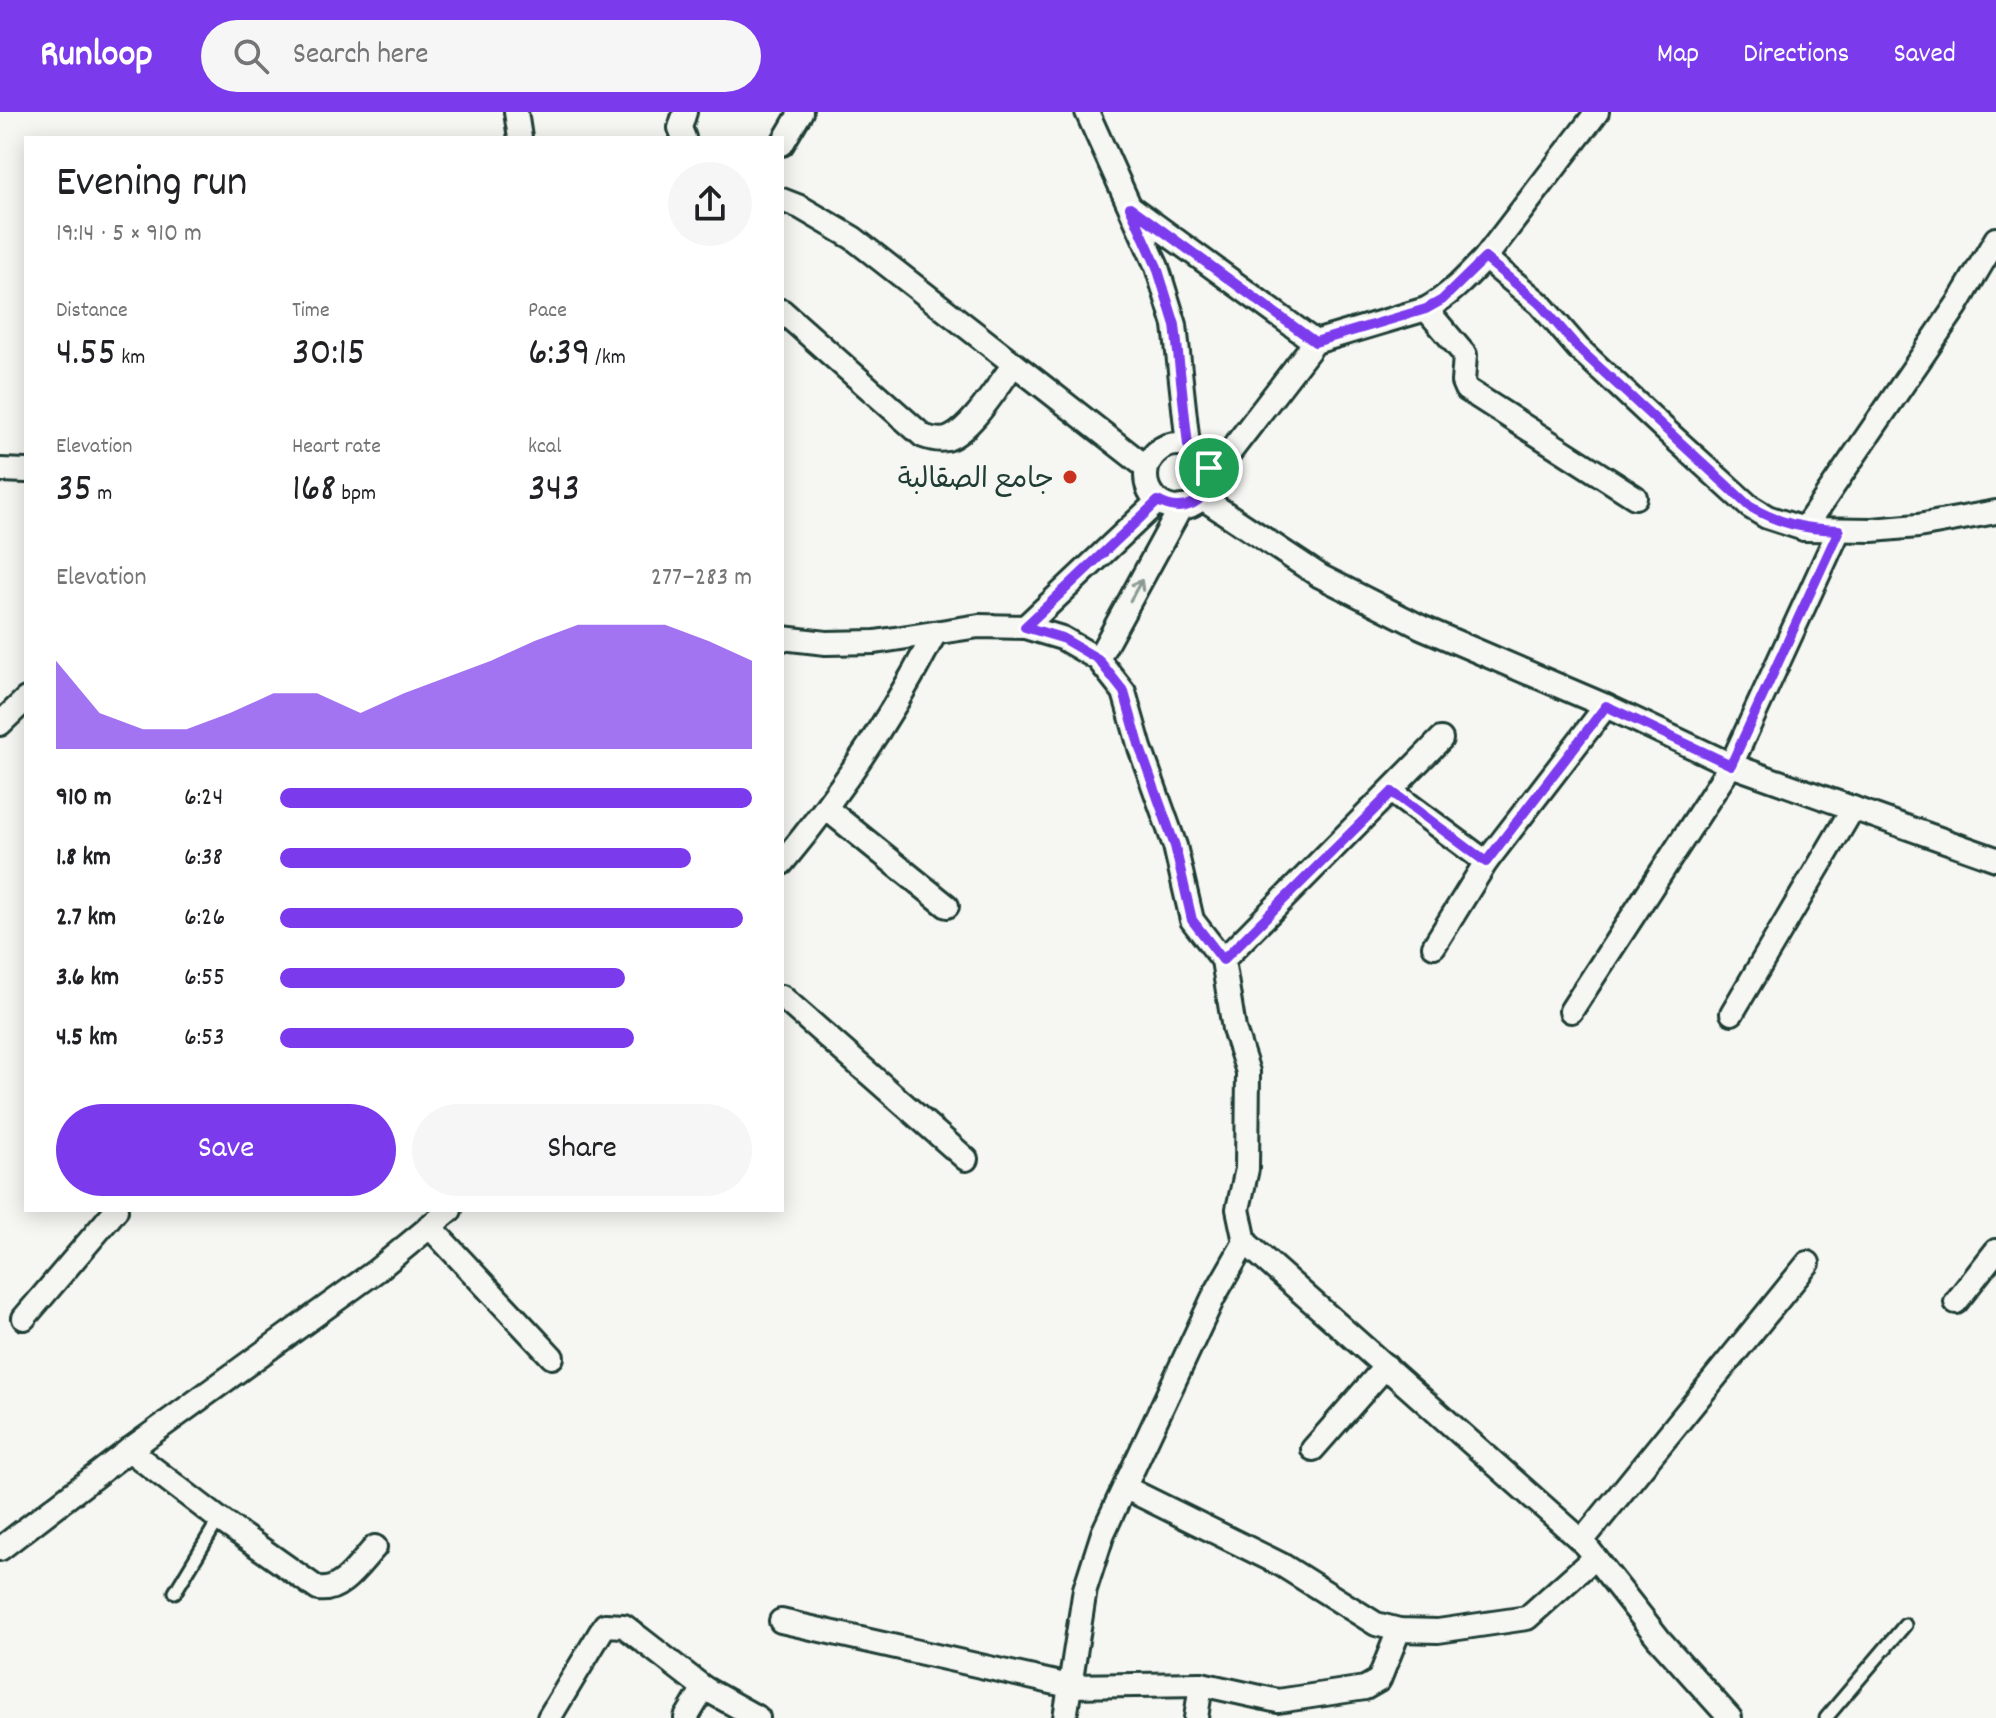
<!DOCTYPE html>
<html lang="en">
<head>
<meta charset="utf-8">
<style>
	:root { --surface:#fff; --page:#f6f6f6; --text:#202124; --muted:#757577; --accent:#7c3aed }
	body { margin:0; font-family:Dekko,"Playpen Sans Arabic",sans-serif; background:var(--page); color:var(--text); height:100vh; display:flex; flex-direction:column; font-size:30px; white-space:nowrap }
	* { box-sizing:border-box; margin:0 }
	p { font-size:26px; color:var(--muted) }
	.icon { flex:none; width:44px; height:44px; fill:none; stroke:currentColor; stroke-width:2; stroke-linecap:round; stroke-linejoin:round }
	.map { position:relative; flex:1; overflow:hidden }
	.details { position:absolute; left:24px; top:24px; width:760px; height:1076px; display:flex; flex-direction:column; background:var(--surface); border-radius:0px; box-shadow:0 4px 20px #0003 }
	.details>* { flex:none }
	.pin { position:absolute; display:grid; place-items:center; width:68px; height:68px; color:#fff; margin:-34px; border:4px solid #fff; border-radius:50%; box-shadow:0 2px 8px #0007 }
	.round { display:grid; place-items:center; flex:none; width:84px; height:84px; border-radius:42px; background:var(--page) }
	.overview { display:flex; align-items:center; justify-content:space-between; height:136px; padding:0 32px }
	h1 { font-size:44px; font-weight:600; line-height:60px }
	.stats { display:grid; grid-template-columns:repeat(3,1fr); gap:12px; height:136px; padding:8px 32px }
	.stats div { display:grid; align-content:center }
	.stats b { font-size:40px; font-weight:600 }
	.stats small { font-size:22px; font-weight:400 }
	.stats p { font-size:22px }
	.chart { height:224px; padding:16px 32px }
	.chart p { display:flex; justify-content:space-between }
	.chart svg { width:100%; height:144px; margin-top:8px; fill:var(--accent); opacity:.7 }
	.button { display:flex; gap:16px; margin-top:auto; padding:16px 32px }
	.button a { flex:1; height:92px; border-radius:48px; background:var(--accent); color:#fff; font-size:32px; font-weight:600; line-height:92px; text-align:center }
	.button a+a { background:var(--page); color:var(--text) }
	ul { padding:0 32px; list-style:none; font-size:26px }
	li { display:grid; grid-template-columns:128px 96px 1fr; align-items:center; height:60px }
	li i { height:20px; border-radius:10px; background:var(--accent) }
	header { display:flex; align-items:center; gap:48px; box-sizing:border-box; height:112px; padding:0 40px; background:var(--accent); color:#fff }
	header strong { font-size:38px }
	nav { display:flex; gap:44px; margin-inline-start:auto; font-size:28px }
	.search { width:560px; height:72px; background:var(--page); display:flex; align-items:center; gap:20px; box-sizing:border-box; padding:0 28px; border-radius:44px; color:var(--muted); font-size:30px }
	.map>svg:first-child { display:block }
	.lines { fill:none; stroke-linecap:round; stroke-linejoin:round }
	.service-casing { stroke:#1f3d34; stroke-width:17 }
	.minor-casing { stroke:#1f3d34; stroke-width:28 }
	.service { stroke:#f6f6f2; stroke-width:11 }
	.minor { stroke:#f6f6f2; stroke-width:22 }
	.oneway { stroke:#8a9a93 }
	.route-casing { stroke:#fff; stroke-width:16 }
	.route { stroke:#7c3aed; stroke-width:10 }
	.poi-dot { fill:#c8321e; stroke:#f6f6f2; stroke-width:3 }
	.labels { text-anchor:middle; stroke-width:7; stroke-linejoin:round; paint-order:stroke }
	.poi-label { font-size:28px; fill:#1f3d34; stroke:#f6f6f2; text-anchor:end }
</style>
</head>
<body>
<header>
<strong>Runloop</strong>
<div class="search"><svg class="icon" aria-label="search" viewBox="0 0 24 24"><circle cx="10" cy="10" r="6"/><path d="M15 15l6 6"/></svg>Search here</div>
<nav><a>Map</a><a>Directions</a><a>Saved</a></nav>
</header>
<div class="map">
<svg width="1996" height="1606" viewBox="0 0 1996 1606">
	<rect width="100%" height="100%" fill="#f6f6f2"/>
	<filter id="ink" filterUnits="userSpaceOnUse"><feTurbulence type="fractalNoise" baseFrequency=".0125" numOctaves="2"/><feDisplacementMap in="SourceGraphic" scale="16" xChannelSelector="R" yChannelSelector="G"/><feConvolveMatrix kernelMatrix="1 2 1 2 8 2 1 2 1" color-interpolation-filters="sRGB"/></filter>
	<g filter="url(#ink)">
		<g class="lines">
			<g class="service-casing">
				<g id="service">
					<polyline points="175,1480 219,1407"/>
					<polyline points="1826,1606 1905,1513"/>
				</g>
			</g>
			<g class="minor-casing">
				<g id="minor">
					<polyline points="516,0 520,26"/>
					<polyline points="1087,0 1157,155 1175,213 1188,333"/>
					<polyline points="684,26 680,16 685,0"/>
					<polyline points="782,32 801,0"/>
					<polyline points="782,88 800,95 853,126 1146,355"/>
					<polyline points="1132,96 1315,230"/>
					<polyline points="1485,146 1540,192 1578,236 1673,325 1749,394 1767,405 1804,417 1873,418 1918,414 1996,400"/>
					<polyline points="1426,197 1465,243 1463,270 1466,277 1635,385"/>
					<path d="M782,199L923,324C931,327 939,329 947,327C971,319 999,272 1014,252"/>
					<circle cx="1178" cy="364" r="32"/>
					<polyline points="0,358 26,359"/>
					<path d="M1210,366L1315,230L1426,197C1449,184 1467,165 1485,146L1597,0"/>
					<polyline points="1201,385 1320,464 1421,515 1606,594 1731,653 1996,747"/>
					<polyline points="1804,417 1957,193 1996,127"/>
					<polyline points="1025,515 1158,389"/>
					<polyline points="782,526 826,531 875,530 979,514 1025,515 1062,526 1098,547 1124,580 1140,636 1175,734 1192,808 1223,848 1234,917 1248,960 1247,1057 1238,1097 1245,1130 1213,1186 1103,1421 1085,1477 1065,1606"/>
					<polyline points="1098,547 1181,395"/>
					<polyline points="0,612 26,587"/>
					<polyline points="1392,680 1486,750"/>
					<polyline points="827,697 947,794"/>
					<path d="M782,751C841,680 892,604 934,523"/>
					<polyline points="1434,834 1486,750 1606,594"/>
					<polyline points="1223,848 1441,627"/>
					<polyline points="782,885 966,1047"/>
					<polyline points="1571,899 1731,653 1839,418"/>
					<polyline points="1732,901 1853,696"/>
					<polyline points="429,1114 552,1245"/>
					<polyline points="1245,1130 1582,1429 1659,1527 1730,1606"/>
					<polyline points="1956,1190 1996,1139"/>
					<polyline points="24,1206 116,1098"/>
					<polyline points="1313,1337 1386,1254"/>
					<path d="M129,1338L219,1407L318,1477C341,1481 360,1451 375,1435"/>
					<polyline points="1126,1376 1282,1453 1376,1512 1399,1518 1438,1519 1527,1506 1594,1446"/>
					<polyline points="1582,1429 1808,1151"/>
					<polyline points="0,1437 129,1338 376,1159 450,1098"/>
					<polyline points="781,1509 1069,1574 1201,1572 1278,1589 1365,1576 1379,1568 1399,1518"/>
					<polyline points="549,1606 605,1513 624,1514 704,1576 758,1606"/>
					<polyline points="686,1606 704,1576"/>
					<polyline points="1196,1606 1201,1572"/>
				</g>
			</g>
			<use href="#service" class="service"/>
			<use href="#minor" class="minor"/>
		</g>
		<defs><path id="oneway-shaft" d="M-6 0H5M1.5-3L5.5 0L1.5 3" fill="none" stroke-width="1.6" stroke-linecap="round" stroke-linejoin="round" transform="scale(2)"/></defs>
		<use class="oneway" href="#oneway-shaft" transform="translate(1136 478) rotate(-61)"/>
	</g>
	<g class="lines" filter="url(#ink)">
		<g class="route-casing">
			<path id="route" d="M1130,95L1315,230L1426,197L1442,188L1485,146L1540,192L1578,236L1749,394C1779,412 1805,417 1839,418L1731,653L1606,594L1486,750L1392,680L1223,848L1192,808L1175,734L1140,636L1124,580L1098,547L1062,526L1025,515L1158,389C1200,413 1233,357 1188,333L1175,213L1157,155Z"/>
		</g>
		<use href="#route" class="route"/>
	</g>
	<circle class="poi-dot" cx="1070" cy="365" r="8"/>
	<g class="labels">
		<g class="poi-label">
			<text x="1054" y="375">جامع الصقالبة</text>
		</g>
	</g>
</svg>
<div class="pin" style="left:1209px;top:356px;background:#1e9e55"><svg class="icon" aria-label="arrive" viewBox="0 0 24 24"><path d="M6 21V4h12l-3 4 3 4H6"/></svg></div>
<section class="details">
<div class="overview"><div><h1>Evening run</h1><p>19:14 · 5 × 910 m</p></div><a class="round"><svg class="icon" aria-label="share" viewBox="0 0 24 24"><path d="M12 15V3M7 8l5-5 5 5M5 13v7h14v-7"/></svg></a></div>
<div class="stats">
<div><p>Distance</p><b>4.55<small> km</small></b></div>
<div><p>Time</p><b>30:15</b></div>
<div><p>Pace</p><b>6:39<small> /km</small></b></div>
</div>
<div class="stats">
<div><p>Elevation</p><b>35<small> m</small></b></div>
<div><p>Heart rate</p><b>168<small> bpm</small></b></div>
<div><p>kcal</p><b>343</b></div>
</div>
<div class="chart"><p><span>Elevation</span>277–283 m</p>
<svg viewBox="0 0 160 44" preserveAspectRatio="none"><path d="M0 44V17L10 33L20 38L30 38L40 33L50 27L60 27L70 33L80 27L90 22L100 17L110 11L120 6L130 6L140 6L150 11L160 17V44z"/></svg>
</div>
<ul>
<li><b>910 m</b>6:24<i style="width:100%"></i></li>
<li><b>1.8 km</b>6:38<i style="width:87%"></i></li>
<li><b>2.7 km</b>6:26<i style="width:98%"></i></li>
<li><b>3.6 km</b>6:55<i style="width:73%"></i></li>
<li><b>4.5 km</b>6:53<i style="width:75%"></i></li>
</ul>
<div class="button"><a>Save</a><a>Share</a></div>
</section>
</div>
</body>
</html>
